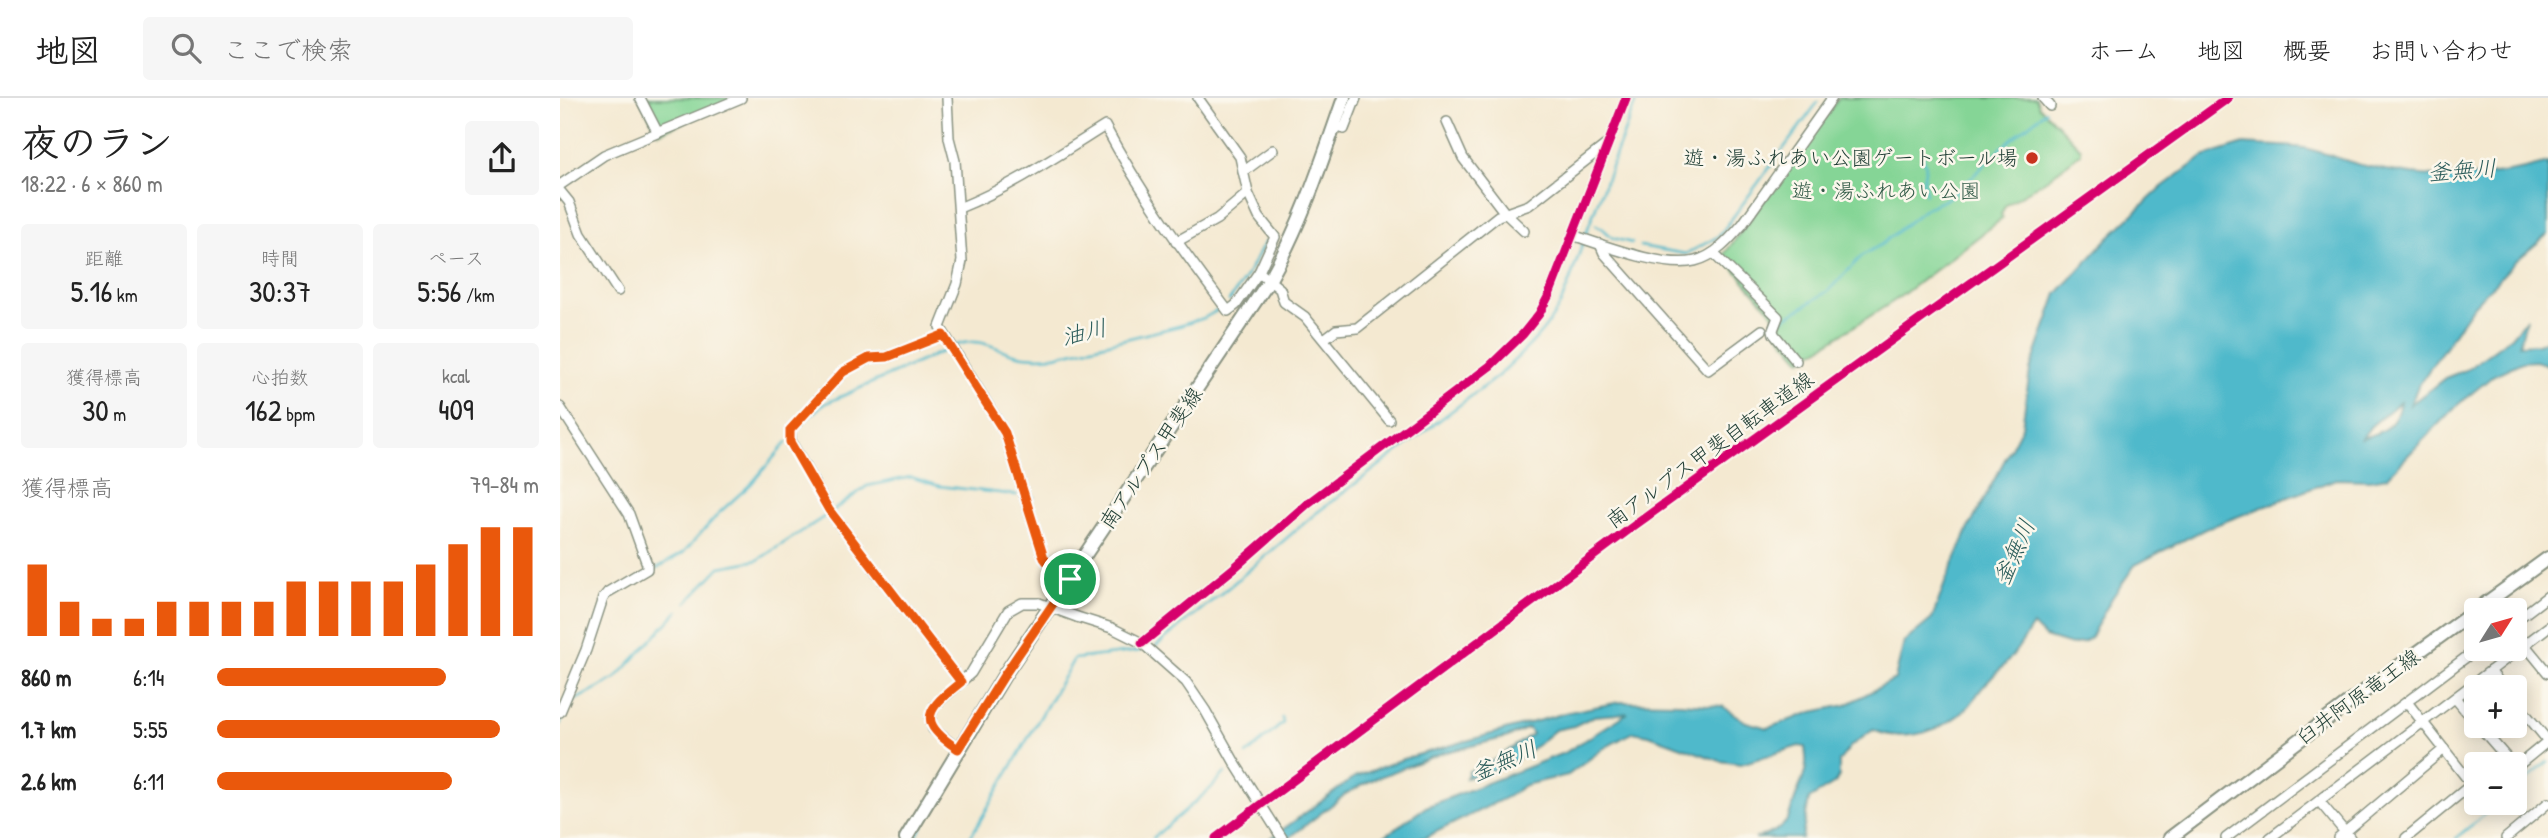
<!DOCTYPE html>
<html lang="ja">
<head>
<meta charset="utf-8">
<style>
	:root { --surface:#fff; --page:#f6f6f6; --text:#222; --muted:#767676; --line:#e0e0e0; --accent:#ea580c }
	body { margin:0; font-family:"Patrick Hand","Klee One",sans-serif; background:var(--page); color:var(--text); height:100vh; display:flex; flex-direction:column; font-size:26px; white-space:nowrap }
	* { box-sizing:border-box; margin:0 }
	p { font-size:23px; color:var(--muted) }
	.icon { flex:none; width:38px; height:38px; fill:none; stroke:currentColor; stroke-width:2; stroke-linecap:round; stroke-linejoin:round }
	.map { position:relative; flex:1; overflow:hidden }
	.side { display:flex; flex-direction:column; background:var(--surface); width:560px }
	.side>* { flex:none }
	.needle { width:46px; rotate:53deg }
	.buttons { position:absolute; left:1904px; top:500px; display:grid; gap:14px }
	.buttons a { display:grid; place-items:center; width:63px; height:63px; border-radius:7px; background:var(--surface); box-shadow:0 4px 18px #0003; font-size:35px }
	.pin { position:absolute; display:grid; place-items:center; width:60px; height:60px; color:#fff; margin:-30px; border:4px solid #fff; border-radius:50%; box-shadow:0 2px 7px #0007 }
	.round { display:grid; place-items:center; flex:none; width:74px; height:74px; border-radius:7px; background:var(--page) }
	.head { display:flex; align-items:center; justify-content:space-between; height:119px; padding:0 21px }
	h1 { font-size:38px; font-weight:600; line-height:52px }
	.figures { display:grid; grid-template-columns:repeat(3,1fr); gap:10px; height:119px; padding:7px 21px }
	.figures div { display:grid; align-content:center; border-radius:7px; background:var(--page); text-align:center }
	.figures b { font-size:30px; font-weight:600 }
	.figures small { font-size:19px; font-weight:400 }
	.figures p { font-size:19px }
	.chart { height:196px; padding:14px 21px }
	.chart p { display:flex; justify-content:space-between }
	.chart svg { width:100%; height:126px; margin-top:7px; stroke:var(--accent); stroke-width:6 }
	ul { padding:0 21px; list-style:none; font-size:23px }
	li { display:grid; grid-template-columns:112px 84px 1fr; align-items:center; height:52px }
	li i { height:18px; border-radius:9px; background:var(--accent) }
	header { display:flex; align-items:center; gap:42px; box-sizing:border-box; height:98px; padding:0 35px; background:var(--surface); border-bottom:2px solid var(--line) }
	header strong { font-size:33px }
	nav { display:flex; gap:38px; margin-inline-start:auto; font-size:24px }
	.search { width:490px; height:63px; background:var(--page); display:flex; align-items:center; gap:18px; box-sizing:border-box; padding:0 24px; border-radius:7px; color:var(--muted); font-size:26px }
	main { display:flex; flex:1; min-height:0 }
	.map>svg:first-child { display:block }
	.green { fill:#85d596; stroke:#528965; stroke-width:2 }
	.water { fill:#4fb9cb; stroke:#377b80; stroke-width:2; fill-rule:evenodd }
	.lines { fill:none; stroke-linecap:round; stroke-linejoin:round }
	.stream { stroke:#4fb9cb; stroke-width:2.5 }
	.minor-casing { stroke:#8a9382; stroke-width:12 }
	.major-casing { stroke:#8a9382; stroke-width:16 }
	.minor { stroke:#fff; stroke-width:9 }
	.major { stroke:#fff; stroke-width:12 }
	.minor-bridge-casing { stroke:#8a9382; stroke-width:12; stroke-linecap:butt }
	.minor-bridge { stroke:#fff; stroke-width:9 }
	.cycleway-casing { stroke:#fbf7ec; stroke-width:13 }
	.cycleway { stroke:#d6006c; stroke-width:9 }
	.route-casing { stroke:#fff; stroke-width:14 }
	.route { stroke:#ea580c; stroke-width:9 }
	.poi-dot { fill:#c8321e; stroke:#fbf7ec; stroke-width:2.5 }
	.labels { text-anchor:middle; stroke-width:5; stroke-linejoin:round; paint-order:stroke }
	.poi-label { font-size:21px; fill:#1f3d34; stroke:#fbf7ec; text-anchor:end }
	.park-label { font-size:21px; fill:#335b48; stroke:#fbf7ec }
	.street-label { font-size:21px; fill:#1f3d34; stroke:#fbf7ec }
	.water-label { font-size:23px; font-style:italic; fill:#2b5c5a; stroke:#fbf7ec }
</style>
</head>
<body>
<header>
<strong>地図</strong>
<div class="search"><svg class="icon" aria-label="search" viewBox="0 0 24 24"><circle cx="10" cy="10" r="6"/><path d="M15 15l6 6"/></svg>ここで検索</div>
<nav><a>ホーム</a><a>地図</a><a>概要</a><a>お問い合わせ</a></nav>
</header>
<main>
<section class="side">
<div class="head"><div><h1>夜のラン</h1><p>18:22 · 6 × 860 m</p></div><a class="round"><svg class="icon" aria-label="share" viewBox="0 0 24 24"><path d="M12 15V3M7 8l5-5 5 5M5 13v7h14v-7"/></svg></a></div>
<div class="figures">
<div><p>距離</p><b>5.16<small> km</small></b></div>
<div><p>時間</p><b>30:37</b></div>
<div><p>ペース</p><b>5:56<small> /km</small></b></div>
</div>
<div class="figures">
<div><p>獲得標高</p><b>30<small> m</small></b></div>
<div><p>心拍数</p><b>162<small> bpm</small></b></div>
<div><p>kcal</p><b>409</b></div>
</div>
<div class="chart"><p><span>獲得標高</span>79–84 m</p>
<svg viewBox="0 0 160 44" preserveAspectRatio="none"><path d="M5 44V19M15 44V32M25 44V38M35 44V38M45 44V32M55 44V32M65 44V32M75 44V32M85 44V25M95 44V25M105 44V25M115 44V25M125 44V19M135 44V12M145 44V6M155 44V6"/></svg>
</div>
<ul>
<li><b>860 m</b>6:14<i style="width:71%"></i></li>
<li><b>1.7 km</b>5:55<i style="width:88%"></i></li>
<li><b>2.6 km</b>6:11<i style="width:73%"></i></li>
</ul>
</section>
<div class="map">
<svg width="1988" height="740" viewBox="0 0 1988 740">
	<rect width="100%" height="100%" fill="#fbf7ec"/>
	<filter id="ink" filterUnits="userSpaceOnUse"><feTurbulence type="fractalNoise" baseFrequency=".0143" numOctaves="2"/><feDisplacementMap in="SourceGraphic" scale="14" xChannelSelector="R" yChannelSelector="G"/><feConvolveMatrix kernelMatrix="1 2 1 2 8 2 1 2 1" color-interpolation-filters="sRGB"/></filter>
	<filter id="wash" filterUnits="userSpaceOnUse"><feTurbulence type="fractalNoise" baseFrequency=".00686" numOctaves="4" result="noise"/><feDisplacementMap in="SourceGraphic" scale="28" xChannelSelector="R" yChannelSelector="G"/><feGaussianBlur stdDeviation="1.57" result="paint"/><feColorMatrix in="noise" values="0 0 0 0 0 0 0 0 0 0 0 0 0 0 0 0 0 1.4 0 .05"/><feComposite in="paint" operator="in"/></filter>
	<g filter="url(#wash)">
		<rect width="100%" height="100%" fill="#f4e9d1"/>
		<g class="green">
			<polygon points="80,0 181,0 98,35"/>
			<polygon points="1279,0 1476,0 1479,8 1521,51 1521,55 1489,80 1445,108 1441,117 1443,120 1337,201 1241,262 1216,233 1221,225 1163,158"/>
		</g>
		<path class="water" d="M1684,46C1703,48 1724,47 1744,50C1763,54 1782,62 1801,67C1866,82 1924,84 1988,65V136L1956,163L1913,208L1858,288L1850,307L1885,280L1908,271L1951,239L1967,220L1959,247L1978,246L1988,241V267L1976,263L1962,264L1934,277L1895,309L1827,379L1810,382L1776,381L1645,431L1575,467L1552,500L1530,540L1524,544L1511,547L1485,539L1473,527C1465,539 1457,553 1448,563C1441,571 1432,578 1425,587C1418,593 1414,603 1409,608C1384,633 1346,646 1313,632L1291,648L1279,663V678L1275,685L1249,701L1242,740H1195C1205,738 1218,733 1225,725C1230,719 1231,710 1234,704C1242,680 1249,675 1245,649L1239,648L1181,666L1160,663L1089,637L1073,634L1044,650L1008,677L965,687L947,699L864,740H822L866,709L1006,654L1068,615L1034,618L1014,628L995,632L967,655L947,667L906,680L909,673L936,661L972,636L968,630L948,639L882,655L814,681L787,695L729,740H711L795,679L843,661L1009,614L1060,604L1120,605L1162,608L1186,624L1208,630L1252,614L1286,607L1335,581L1344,544L1372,521L1386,482L1409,430L1462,329L1470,272L1497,196L1549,139L1602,89L1643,59ZM1840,304C1837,327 1824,334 1802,340L1811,328Z"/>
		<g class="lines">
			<g class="stream">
				<polyline points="1363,58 1366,68 1363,82 1366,96"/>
				<polyline points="1036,127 1043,131 1053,140 1072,145"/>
				<polyline points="1025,138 1077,0"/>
				<polyline points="1080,148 1126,156 1159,138 1258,4"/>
				<polyline points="669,203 684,182 705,144"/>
				<polyline points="1222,222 1268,193 1303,157 1322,146 1366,110 1385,102 1402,89 1443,48 1486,13"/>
				<path d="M394,248C419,238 431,249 454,256C468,260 481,259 495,258L619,228L644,220L660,211"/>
				<polyline points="238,329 262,307 386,252"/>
				<polyline points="470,399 474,399"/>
				<polyline points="274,412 307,388 351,379 379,388 457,397"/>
				<polyline points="94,472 123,455 160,414 191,386 227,344"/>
				<polyline points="127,504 160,469 198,462 267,417"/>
				<polyline points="40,522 48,501 82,479"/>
				<path d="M596,548L669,489L755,416L938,278C960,257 985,235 1000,207C1009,187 1016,165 1023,144"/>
				<polyline points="10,605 56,580 118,513"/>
				<polyline points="0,626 14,591"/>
				<polyline points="686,657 723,625 722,620"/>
				<polyline points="1955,691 1988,664"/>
				<polyline points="355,740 375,707"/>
				<polyline points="410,740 514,561 580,553"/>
				<polyline points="593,740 650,691 665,675"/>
				<polyline points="1896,740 1938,705"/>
			</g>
		</g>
	</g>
	<g filter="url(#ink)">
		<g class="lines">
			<g class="minor-casing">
				<g id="minor">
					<polyline points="80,0 98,35"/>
					<polyline points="387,0 389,40 395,63 402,163 397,186 380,229 445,335 484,460 491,469 510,481"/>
					<polyline points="638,0 680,59 688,95 699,119 715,139 699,174 720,191 724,204 745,219 829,322"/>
					<polyline points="1483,0 1490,8"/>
					<polyline points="887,24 903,60 945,115 964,133"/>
					<polyline points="774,27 784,31 796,0"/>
					<polyline points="683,74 713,52"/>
					<polyline points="0,87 44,57 181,0"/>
					<polyline points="0,93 9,104 21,136 58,193"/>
					<path d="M399,110C451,89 497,58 545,28C580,94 623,153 668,213L676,207L699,174"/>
					<path d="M1012,137C1043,147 1105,171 1135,163C1155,158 1169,142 1182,127L1272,0"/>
					<polyline points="616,144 657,121 688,95"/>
					<polyline points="1040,146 1044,155 1148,272 1202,232"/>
					<polyline points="1153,155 1218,219 1213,232 1214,236 1236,263"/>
					<polyline points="383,237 327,259 309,260 283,274 230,332 231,344 269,412 401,584"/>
					<polyline points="764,241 776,232 797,230 938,118 969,107 1047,46"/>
					<polyline points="0,309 69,416 87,466 87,471 48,494 43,500 26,552 0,614"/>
					<polyline points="517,519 552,530 582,545 626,584 645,612 676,667 722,740"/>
					<polyline points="1955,523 1988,498"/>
					<polyline points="582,545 674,470 747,406 930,268 963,236 979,216 989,197 1066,0"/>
					<polyline points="1965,547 1988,575"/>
					<polyline points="1930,573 1944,590"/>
					<polyline points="1895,600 1916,625"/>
					<polyline points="1955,603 1988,643 1955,670"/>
					<polyline points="1847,604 1916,692"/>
					<polyline points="1919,628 1953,667"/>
					<polyline points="398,651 373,631 370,619 375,607 411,575 448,513 462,505 479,505"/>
					<polyline points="1759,703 1790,740"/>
					<polyline points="1666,740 1917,551"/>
					<polyline points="1710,740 1988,529"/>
					<polyline points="1778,740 1884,651"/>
					<polyline points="1846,740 1912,686"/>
					<polyline points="1946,740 1988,705"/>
				</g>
			</g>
			<g class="major-casing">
				<g id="major">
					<path d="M346,740L445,576L709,183C743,123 761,65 784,0"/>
					<polyline points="1610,740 1791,603 1988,460"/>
				</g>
			</g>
			<use href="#minor" class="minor"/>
			<use href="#major" class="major"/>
			<g class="minor-bridge-casing">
				<polyline id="minor-bridge" points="479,505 517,519"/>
			</g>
			<use href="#minor-bridge" class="minor-bridge"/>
			<g class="cycleway-casing">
				<g id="cycleway">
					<polyline points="582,545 674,470 747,406 930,268 963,236 979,216 989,197 1066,0"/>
					<polyline points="656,740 1075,427 1668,0"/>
				</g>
			</g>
			<use href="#cycleway" class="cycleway"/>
		</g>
	</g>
	<g class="lines" filter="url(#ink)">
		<g class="route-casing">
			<path id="route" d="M383,237L445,335L484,460L491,469L510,481L445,576L398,651C355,623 367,611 401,584L269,412L230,344V332L283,274L309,260L327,259Z"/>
		</g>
		<use href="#route" class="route"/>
	</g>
	<circle class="poi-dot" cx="1472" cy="60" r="7"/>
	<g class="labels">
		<g class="poi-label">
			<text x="1458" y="67">遊・湯ふれあい公園ゲートボール場</text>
		</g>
		<g class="park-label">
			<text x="1326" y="100">遊・湯ふれあい公園</text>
		</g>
		<g class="street-label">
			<text transform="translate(1150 352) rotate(-36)" y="7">南アルプス甲斐自転車道線</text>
			<text transform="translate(591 360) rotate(-56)" y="7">南アルプス甲斐線</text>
			<text transform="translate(1798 599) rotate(-36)" y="7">臼井阿原竜王線</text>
		</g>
		<g class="water-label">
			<text transform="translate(1902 72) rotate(-4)" y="8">釜無川</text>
			<text transform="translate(524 234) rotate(-13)" y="8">油川</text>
			<text transform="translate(1454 454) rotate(-66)" y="8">釜無川</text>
			<text transform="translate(944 663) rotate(-23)" y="8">釜無川</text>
		</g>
	</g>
</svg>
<div class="buttons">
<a><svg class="needle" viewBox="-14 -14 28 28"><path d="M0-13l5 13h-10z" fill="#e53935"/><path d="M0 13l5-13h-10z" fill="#767676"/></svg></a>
<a>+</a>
<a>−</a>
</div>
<div class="pin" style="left:510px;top:481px;background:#1e9e55"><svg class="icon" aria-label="arrive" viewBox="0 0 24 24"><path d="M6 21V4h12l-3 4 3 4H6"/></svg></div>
</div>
</main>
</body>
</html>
